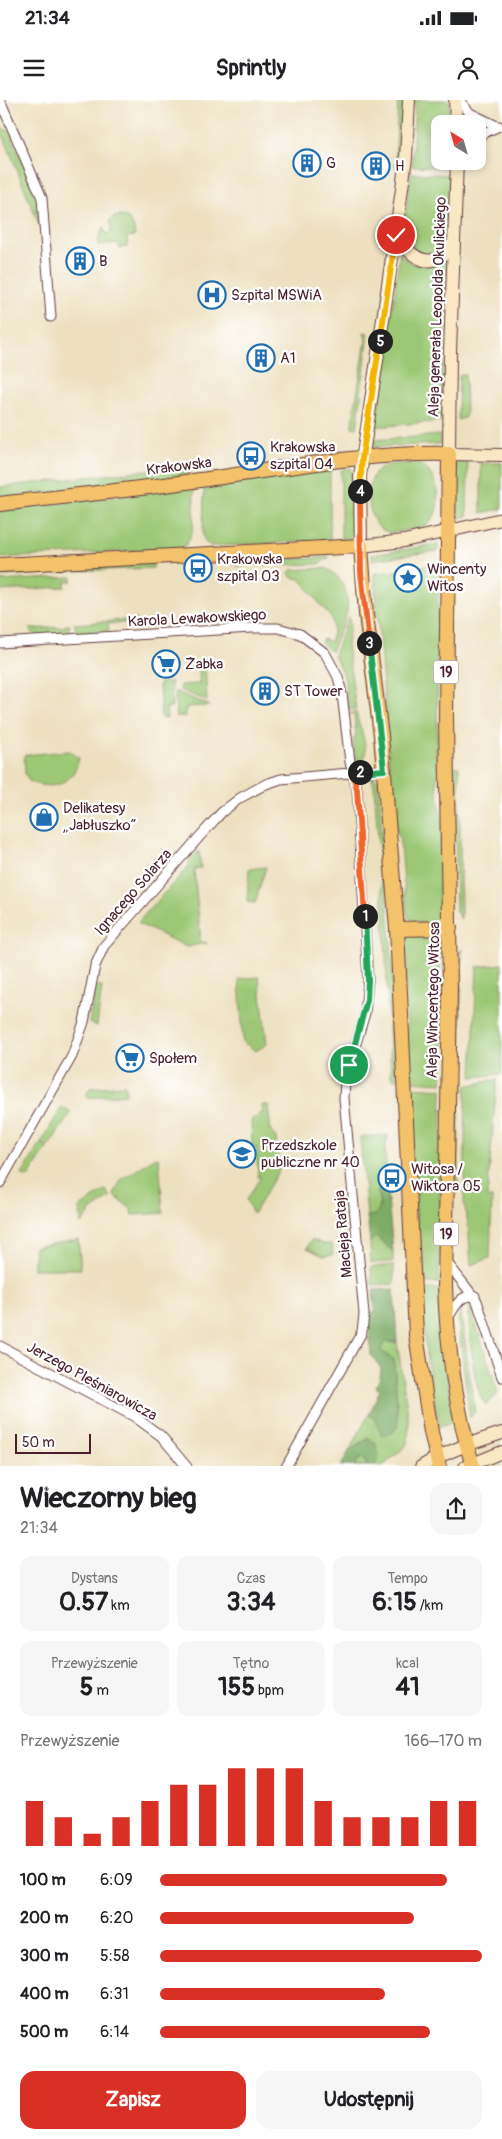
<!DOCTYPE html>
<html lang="pl">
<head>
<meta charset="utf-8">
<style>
	:root { --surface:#fff; --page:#f6f6f6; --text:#202124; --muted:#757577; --accent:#d93025 }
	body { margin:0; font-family:Pangolin,sans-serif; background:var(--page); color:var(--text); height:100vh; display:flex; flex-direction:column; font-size:19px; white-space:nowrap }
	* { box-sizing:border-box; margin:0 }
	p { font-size:16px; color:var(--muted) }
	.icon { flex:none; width:28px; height:28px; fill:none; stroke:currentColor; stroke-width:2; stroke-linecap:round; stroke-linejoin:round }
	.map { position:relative; height:1366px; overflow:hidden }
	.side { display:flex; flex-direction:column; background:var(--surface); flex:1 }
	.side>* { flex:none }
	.needle { width:32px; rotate:323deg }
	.tools { position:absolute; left:431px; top:15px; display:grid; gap:10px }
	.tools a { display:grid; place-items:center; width:55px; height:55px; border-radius:10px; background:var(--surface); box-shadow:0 2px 8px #0003; font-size:25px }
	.scale { position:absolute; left:15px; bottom:12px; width:76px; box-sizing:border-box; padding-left:5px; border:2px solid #4a1f2b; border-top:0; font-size:14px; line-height:18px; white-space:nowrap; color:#4a1f2b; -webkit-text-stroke:4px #fff; paint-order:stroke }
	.pin { position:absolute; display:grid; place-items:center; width:42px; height:42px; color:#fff; margin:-21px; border:2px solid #fff; border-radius:50%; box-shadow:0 1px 5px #0007 }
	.km { position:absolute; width:25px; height:25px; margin:-12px; border-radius:50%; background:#222; color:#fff; font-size:14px; line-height:25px; text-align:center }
	.round { display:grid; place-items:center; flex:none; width:52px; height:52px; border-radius:15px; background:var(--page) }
	.summary { display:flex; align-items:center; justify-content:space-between; height:85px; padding:0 20px }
	h1 { font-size:28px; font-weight:800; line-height:38px }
	.figures { display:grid; grid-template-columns:repeat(3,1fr); gap:8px; height:85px; padding:5px 20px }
	.figures div { display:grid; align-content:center; border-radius:12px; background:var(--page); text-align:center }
	.figures b { font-size:25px; font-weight:800 }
	.figures small { font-size:14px; font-weight:400 }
	.figures p { font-size:14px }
	.chart { height:140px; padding:10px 20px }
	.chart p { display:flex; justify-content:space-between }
	.chart svg { width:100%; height:90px; margin-top:5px; stroke:var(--accent); stroke-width:6 }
	.action { display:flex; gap:10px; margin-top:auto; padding:10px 20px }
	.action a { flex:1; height:58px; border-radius:15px; background:var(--accent); color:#fff; font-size:20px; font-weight:800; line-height:58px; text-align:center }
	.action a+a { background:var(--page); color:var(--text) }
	ul { padding:0 20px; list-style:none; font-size:16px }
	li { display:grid; grid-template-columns:80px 60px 1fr; align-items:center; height:38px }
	li i { height:12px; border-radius:6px; background:var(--accent) }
	.status { display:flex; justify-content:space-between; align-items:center; height:35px; padding:0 25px; background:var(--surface); direction:ltr }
	.status svg { height:14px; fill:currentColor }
	header { display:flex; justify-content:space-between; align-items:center; height:65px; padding:0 20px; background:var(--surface); font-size:22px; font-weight:800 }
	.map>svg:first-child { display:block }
	.green { fill:#9cc875; stroke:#737450 }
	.forest { fill:#7dac66; stroke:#646648 }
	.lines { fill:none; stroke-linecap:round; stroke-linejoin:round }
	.street-casing { stroke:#623c41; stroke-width:11 }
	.secondary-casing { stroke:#623c41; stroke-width:14 }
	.primary-casing { stroke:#623c41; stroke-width:16 }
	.street { stroke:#fff; stroke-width:9 }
	.secondary { stroke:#fae7c3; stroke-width:12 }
	.primary { stroke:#f3c26a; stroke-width:14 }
	.split-1-casing { stroke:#fff; stroke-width:10 }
	.split-2-casing { stroke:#fff; stroke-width:10 }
	.split-3-casing { stroke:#fff; stroke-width:10 }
	.split-4-casing { stroke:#fff; stroke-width:10 }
	.split-5-casing { stroke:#fff; stroke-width:10 }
	.split-6-casing { stroke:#fff; stroke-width:10 }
	.split-1 { stroke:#22a559; stroke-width:6 }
	.split-2 { stroke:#f0652b; stroke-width:6 }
	.split-3 { stroke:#22a559; stroke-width:6 }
	.split-4 { stroke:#f0652b; stroke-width:6 }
	.split-5 { stroke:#f5b400; stroke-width:6 }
	.split-6 { stroke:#f5b400; stroke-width:6 }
	.labels { text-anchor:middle; stroke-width:4.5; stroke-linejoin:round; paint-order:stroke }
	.shield { fill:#fff; stroke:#80626b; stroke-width:1 }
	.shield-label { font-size:14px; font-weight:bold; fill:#4a1f2b }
	.poi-label { font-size:15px; fill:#4a1f2b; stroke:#fff; text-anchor:start }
	.street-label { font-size:15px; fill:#4a1f2b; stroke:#fff }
</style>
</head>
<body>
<div class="status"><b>21:34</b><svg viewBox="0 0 49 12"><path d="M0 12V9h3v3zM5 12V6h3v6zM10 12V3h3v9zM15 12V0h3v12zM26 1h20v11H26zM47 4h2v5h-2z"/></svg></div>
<header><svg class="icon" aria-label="menu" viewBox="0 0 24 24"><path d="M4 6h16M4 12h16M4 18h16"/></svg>Sprintly<svg class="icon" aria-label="person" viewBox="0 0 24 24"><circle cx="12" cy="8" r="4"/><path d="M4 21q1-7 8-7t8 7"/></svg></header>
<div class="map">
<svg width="502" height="1367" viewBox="0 0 502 1367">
	<rect width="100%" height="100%" fill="#fff"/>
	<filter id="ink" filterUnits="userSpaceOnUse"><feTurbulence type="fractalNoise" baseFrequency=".02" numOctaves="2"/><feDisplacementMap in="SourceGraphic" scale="10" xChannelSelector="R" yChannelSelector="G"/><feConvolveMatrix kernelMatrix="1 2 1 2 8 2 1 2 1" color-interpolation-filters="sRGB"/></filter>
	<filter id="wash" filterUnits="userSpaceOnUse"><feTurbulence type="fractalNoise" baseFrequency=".0096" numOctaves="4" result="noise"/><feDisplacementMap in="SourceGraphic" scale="20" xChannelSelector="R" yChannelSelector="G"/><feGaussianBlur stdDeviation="1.12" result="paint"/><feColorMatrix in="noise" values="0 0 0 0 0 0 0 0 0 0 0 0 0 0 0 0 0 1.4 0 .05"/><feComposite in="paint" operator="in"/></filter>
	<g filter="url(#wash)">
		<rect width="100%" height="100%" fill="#ede0bf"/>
		<g class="green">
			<polygon points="398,0 403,0 398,66 395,66"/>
			<polygon points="415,0 449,0 450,24 440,24 440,61 450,61 450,68 412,66"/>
			<polygon points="0,27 9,31 38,98 40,128"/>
			<path d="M411,73L450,75L447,143C434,157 425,159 412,146C407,141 404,139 403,132Z"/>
			<path d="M120,116C132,118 134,125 135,136L127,137L128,147L119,148L118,143L98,145L99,138L103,128L106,134L111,132L110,121L113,117Z"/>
			<path d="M400,153C415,171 429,166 447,158L441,321L376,327Z"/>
			<polygon points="364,232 369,233 357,328 352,327 352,324 366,240"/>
			<polygon points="461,274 465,274 466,315 464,318 458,320 459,276"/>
			<polygon points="440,335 440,344 373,347 374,340"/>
			<polygon points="456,362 468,363 467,416 457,419"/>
			<path d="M415,363C438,367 445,409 429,423C423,428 415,429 407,430C401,431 394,433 388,432C366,427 363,383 378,370C387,362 403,364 415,363Z"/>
			<polygon points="481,363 502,363 502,409 481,413"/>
			<polygon points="190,365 190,370 185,376 0,398 0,387"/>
			<polygon points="351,368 350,414 352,438 341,439 341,370"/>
			<path d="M330,371V440L215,446C207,446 204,442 203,434L204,386Z"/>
			<path d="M194,387C193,406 198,437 182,448L0,458V411Z"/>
			<polygon points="438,444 438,451 372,460 372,455"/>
			<polygon points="330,457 319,464 237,466 233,462"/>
			<polygon points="136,463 153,465 153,468 78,471 79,466"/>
			<path d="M438,464L437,686L443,730V815C437,824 419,825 410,819L406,812L402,755L393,707L374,474L407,469L406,479H410L409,468Z"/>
			<polygon points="69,466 70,472 0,476 0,470"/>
			<path d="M325,468C341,474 350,496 347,511C344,525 336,539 331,552L321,542L323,539L330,542L333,533L332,519L300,479L291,477L289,472L291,470Z"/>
			<polygon points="72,477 72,481 65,482 65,487 0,491 0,481"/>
			<polygon points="349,516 350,525 347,545 356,609 349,610 344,577 334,555"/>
			<polygon points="136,519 136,522 108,524 109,531 78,534 74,524"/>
			<polygon points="65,525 70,525 68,534 36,536 29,529 65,527"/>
			<polygon points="200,561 205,561 207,601 180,590 180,585 199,584"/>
			<polygon points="171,582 172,607 166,608 167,618 161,618 159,583"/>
			<polygon points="175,591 208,605 209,606 186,607 186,616 176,617"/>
			<path d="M356,612C359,628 369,644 364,660L355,659L353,639L356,636L354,615L350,613Z"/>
			<path d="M70,651L79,658C74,684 53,692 29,681L25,673L24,655Z"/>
			<polygon points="455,666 459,667 461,819 456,812"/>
			<polygon points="371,676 378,680 391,846 397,980 391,977 384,816 374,686"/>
			<polygon points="199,751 201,768 194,769 201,842 207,843 187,847 139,824 139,821 188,767 189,762"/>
			<polygon points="266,767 255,803 247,802 249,769"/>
			<polygon points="433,834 437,838 440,845 439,906 443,950 442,983 409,981 404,844 410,835"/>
			<polygon points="462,849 460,980 454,984 457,856"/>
			<polygon points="502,864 502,974 472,977 477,867"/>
			<polygon points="259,877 267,944 256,951 243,942 239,879"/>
			<polygon points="96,886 102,887 97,926 89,923"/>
			<polygon points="497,979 487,1098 492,1098 490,1158 471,1165 468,1123 464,1103 466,986"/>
			<polygon points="125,985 126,994 87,998 85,996 90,988"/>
			<polygon points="410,987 442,989 439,1183 422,1183 412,1061"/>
			<polygon points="454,990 459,996 458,1094 455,1093 453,1083"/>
			<polygon points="262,1005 268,1005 271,1032 276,1037 279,1070 253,1114 246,1100 261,1077 258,1077 256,1047 252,1047 251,1020 262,1013"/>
			<polygon points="62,1007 71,1013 48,1047 41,1043"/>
			<polygon points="388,1035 385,1049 387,1089 378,1090 380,1107 376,1116 367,1116 360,1037"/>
			<polygon points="40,1044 47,1048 29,1076 25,1077 22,1075"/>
			<polygon points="156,1057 159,1058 163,1113 133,1115 131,1109 114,1095 121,1080"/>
			<polygon points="106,1090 111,1097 91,1111 81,1124 80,1107"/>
			<polygon points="376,1136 393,1151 393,1162 371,1163 370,1142"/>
			<polygon points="78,1139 81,1169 33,1169 35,1147"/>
			<polygon points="312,1139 323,1144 332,1144 333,1155 323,1156 307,1148"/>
			<polygon points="394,1165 394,1184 372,1185 371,1167"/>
			<polygon points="422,1189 439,1189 441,1239 455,1322 439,1327 426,1255"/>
			<polygon points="460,1206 475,1312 470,1318 458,1221"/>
			<path d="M470,1206L498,1293L487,1305C473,1299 469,1226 468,1209Z"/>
			<polygon points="386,1240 393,1243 397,1242 409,1322 408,1341 405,1347 383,1366 354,1366 359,1359 365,1358 369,1338 349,1351 369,1314 374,1318 398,1326 394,1260 380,1250"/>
		</g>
		<g class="forest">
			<polygon points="387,1089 393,1151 376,1136 370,1142 367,1116 376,1115 380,1107 378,1090"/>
			<polygon points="394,1189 397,1242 386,1241 380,1250 394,1260 398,1326 393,1332 382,1336 374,1318 369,1314 380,1290 376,1287 380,1278 381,1268 371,1255 368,1213 375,1212 373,1190"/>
			<polygon points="369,1338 376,1344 378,1361 374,1365 366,1365 364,1358 359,1359 354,1366 341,1366 349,1351"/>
		</g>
	</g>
	<g filter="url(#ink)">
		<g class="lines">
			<g class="street-casing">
				<g id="street">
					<polyline points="0,0 42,98 51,217"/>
					<polyline points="459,0 470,13 497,26"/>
					<polyline points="478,36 499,26"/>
					<polyline points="0,543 252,528 278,528 300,534 325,553 338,577 342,594 350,662 357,689 368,880 365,913 345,980 344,998 364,1214 362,1232 286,1367"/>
					<polyline points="0,1083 72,956 84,922 95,866 104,846 201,735 222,712 240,698 266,684 281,679 384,670"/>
					<polyline points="445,1160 477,1201 502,1277"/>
					<path d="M447,1220C454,1209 459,1194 475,1196"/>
					<polyline points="0,1246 135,1317 161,1336 187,1367"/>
				</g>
			</g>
			<g class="secondary-casing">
				<g id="secondary">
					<polyline points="409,0 406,58 401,96 360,376 361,446 404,441 502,419"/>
					<polyline points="455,0 456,24"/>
					<polyline points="457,61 450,252 449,354 502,355"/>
					<path d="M396,135C413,160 433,174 454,142"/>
					<path d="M421,1367C446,1351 474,1342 502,1333"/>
					<polyline points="465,1367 502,1352"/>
				</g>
			</g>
			<g class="primary-casing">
				<g id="primary">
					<path d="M0,404C67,396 134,390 200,380C283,369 366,352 449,354L446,618L450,889L445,1186C447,1248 456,1308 473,1367"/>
					<polyline points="0,465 361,446 366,514 381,636 397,829 416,1235 431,1332 439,1367"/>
					<polyline points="397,829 450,828"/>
				</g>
			</g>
			<use href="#street" class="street"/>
			<use href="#secondary" class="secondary"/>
			<use href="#primary" class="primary"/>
		</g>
	</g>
	<g class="lines" filter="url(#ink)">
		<g class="split-1-casing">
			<polyline id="split-1" points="349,965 367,900 368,880 365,816"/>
		</g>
		<g class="split-2-casing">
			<polyline id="split-2" points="360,672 352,672 357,689 365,816"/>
		</g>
		<g class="split-3-casing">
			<polyline id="split-3" points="360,672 384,670 369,543"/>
		</g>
		<g class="split-4-casing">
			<polyline id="split-4" points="360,391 361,472 369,543"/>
		</g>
		<g class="split-5-casing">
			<polyline id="split-5" points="360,391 362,358 380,241"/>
		</g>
		<g class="split-6-casing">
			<polyline id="split-6" points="380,241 396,135"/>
		</g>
		<use href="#split-1" class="split-1"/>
		<use href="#split-2" class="split-2"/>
		<use href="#split-3" class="split-3"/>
		<use href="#split-4" class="split-4"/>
		<use href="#split-5" class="split-5"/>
		<use href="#split-6" class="split-6"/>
	</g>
	<defs>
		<g id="building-ring" transform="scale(1.4375)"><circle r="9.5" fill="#fff" stroke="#1f6fb2" stroke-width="1.5"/><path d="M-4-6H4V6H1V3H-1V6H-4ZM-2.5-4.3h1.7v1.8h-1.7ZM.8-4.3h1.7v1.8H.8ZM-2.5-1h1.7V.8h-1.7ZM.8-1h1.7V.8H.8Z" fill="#1f6fb2"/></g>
		<g id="hospital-ring" transform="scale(1.4375)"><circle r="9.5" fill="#fff" stroke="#1f6fb2" stroke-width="1.5"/><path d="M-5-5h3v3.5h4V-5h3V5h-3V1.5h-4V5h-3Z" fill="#1f6fb2"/></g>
		<g id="bus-ring" transform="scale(1.4375)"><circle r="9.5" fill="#fff" stroke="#1f6fb2" stroke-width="1.5"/><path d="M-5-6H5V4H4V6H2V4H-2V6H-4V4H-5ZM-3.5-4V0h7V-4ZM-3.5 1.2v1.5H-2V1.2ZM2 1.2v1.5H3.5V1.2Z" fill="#1f6fb2"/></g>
		<g id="sight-ring" transform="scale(1.4375)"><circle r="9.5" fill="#fff" stroke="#1f6fb2" stroke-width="1.5"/><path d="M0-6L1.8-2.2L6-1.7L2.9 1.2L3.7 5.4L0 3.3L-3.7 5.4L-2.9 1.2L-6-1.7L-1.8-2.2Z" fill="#1f6fb2"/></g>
		<g id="supermarket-ring" transform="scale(1.4375)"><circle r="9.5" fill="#fff" stroke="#1f6fb2" stroke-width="1.5"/><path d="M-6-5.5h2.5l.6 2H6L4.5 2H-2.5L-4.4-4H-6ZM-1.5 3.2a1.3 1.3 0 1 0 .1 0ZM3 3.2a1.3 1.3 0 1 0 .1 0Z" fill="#1f6fb2"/></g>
		<g id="shop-ring" transform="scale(1.4375)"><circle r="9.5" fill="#fff" stroke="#1f6fb2" stroke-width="1.5"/><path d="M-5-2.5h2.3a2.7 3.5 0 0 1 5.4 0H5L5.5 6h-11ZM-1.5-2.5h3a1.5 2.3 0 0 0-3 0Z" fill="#1f6fb2"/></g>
		<g id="school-ring" transform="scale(1.4375)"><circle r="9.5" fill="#fff" stroke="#1f6fb2" stroke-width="1.5"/><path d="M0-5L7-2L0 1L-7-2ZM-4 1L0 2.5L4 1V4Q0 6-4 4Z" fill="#1f6fb2"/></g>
	</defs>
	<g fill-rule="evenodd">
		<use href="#building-ring" x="307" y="63"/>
		<use href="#building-ring" x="376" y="66"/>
		<use href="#building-ring" x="80" y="161"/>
		<use href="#hospital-ring" x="212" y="195"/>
		<use href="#building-ring" x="261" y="258"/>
		<use href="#bus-ring" x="251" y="356"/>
		<use href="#bus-ring" x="198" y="468"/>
		<use href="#sight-ring" x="408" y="478"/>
		<use href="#supermarket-ring" x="166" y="564"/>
		<use href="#building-ring" x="265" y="591"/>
		<use href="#shop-ring" x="44" y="717"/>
		<use href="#supermarket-ring" x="130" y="958"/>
		<use href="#school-ring" x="242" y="1054"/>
		<use href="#bus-ring" x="392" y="1078"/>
	</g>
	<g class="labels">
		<g class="shield">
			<rect x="433.5" y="560.5" width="25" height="23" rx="4"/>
			<rect x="433.5" y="1122.5" width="25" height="23" rx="4"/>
		</g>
		<g class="shield-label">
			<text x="446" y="577">19</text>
			<text x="446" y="1139">19</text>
		</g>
		<g class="poi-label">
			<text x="326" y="68">G</text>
			<text x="395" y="71">H</text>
			<text x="99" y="166">B</text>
			<text x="231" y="200">Szpital MSWiA</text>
			<text x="280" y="263">A1</text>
			<text x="270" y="352">Krakowska<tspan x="270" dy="17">szpital 04</tspan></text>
			<text x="217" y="464">Krakowska<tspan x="217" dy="17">szpital 03</tspan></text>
			<text x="427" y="474">Wincenty<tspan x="427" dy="17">Witos</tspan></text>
			<text x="185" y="569">Żabka</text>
			<text x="284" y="596">ST Tower</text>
			<text x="63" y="713">Delikatesy<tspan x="63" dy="17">„Jabłuszko“</tspan></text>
			<text x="149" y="963">Społem</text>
			<text x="261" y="1050">Przedszkole<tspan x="261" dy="17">publiczne nr 40</tspan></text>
			<text x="411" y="1074">Witosa /<tspan x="411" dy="17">Wiktora 05</tspan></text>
		</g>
		<g class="street-label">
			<text transform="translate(437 207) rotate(-88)" y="5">Aleja generała Leopolda Okulickiego</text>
			<text transform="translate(179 366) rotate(-7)" y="5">Krakowska</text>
			<text transform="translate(197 518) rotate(-3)" y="5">Karola Lewakowskiego</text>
			<text transform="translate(133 792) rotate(-49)" y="5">Ignacego Solarza</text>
			<text transform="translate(433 900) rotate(-89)" y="5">Aleja Wincentego Witosa</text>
			<text transform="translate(343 1134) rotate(-95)" y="5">Macieja Rataja</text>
			<text transform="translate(92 1281) rotate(29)" y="5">Jerzego Pleśniarowicza</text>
		</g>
	</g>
</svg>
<div class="tools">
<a><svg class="needle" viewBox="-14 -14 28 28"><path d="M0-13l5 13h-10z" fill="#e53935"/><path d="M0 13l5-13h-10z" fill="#757577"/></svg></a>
</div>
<div class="scale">50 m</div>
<div class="pin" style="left:349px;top:965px;background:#1e9e55"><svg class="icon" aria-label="arrive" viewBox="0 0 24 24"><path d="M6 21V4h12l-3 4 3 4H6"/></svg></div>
<div class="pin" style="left:396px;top:135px;background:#d93025"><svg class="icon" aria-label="check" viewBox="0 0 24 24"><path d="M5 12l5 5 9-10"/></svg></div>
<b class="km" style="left:365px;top:816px">1</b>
<b class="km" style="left:360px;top:672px">2</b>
<b class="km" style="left:369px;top:543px">3</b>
<b class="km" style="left:360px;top:391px">4</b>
<b class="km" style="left:380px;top:241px">5</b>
</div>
<section class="side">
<div class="summary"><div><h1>Wieczorny bieg</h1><p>21:34</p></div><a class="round"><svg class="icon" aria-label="share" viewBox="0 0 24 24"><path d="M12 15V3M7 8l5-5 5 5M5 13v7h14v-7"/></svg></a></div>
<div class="figures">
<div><p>Dystans</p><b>0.57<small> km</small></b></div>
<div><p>Czas</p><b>3:34</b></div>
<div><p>Tempo</p><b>6:15<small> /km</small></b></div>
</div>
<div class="figures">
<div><p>Przewyższenie</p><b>5<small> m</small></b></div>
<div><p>Tętno</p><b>155<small> bpm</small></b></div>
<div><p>kcal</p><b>41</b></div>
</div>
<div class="chart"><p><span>Przewyższenie</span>166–170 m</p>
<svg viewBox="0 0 160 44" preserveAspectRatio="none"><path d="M5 44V22M15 44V30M25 44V38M35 44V30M45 44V22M55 44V14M65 44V14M75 44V6M85 44V6M95 44V6M105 44V22M115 44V30M125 44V30M135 44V30M145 44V22M155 44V22"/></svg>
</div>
<ul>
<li><b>100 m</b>6:09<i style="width:89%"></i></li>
<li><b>200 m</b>6:20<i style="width:79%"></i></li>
<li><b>300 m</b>5:58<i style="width:100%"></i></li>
<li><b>400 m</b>6:31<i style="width:70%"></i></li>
<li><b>500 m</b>6:14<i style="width:84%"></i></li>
</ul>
<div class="action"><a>Zapisz</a><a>Udostępnij</a></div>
</section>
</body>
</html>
